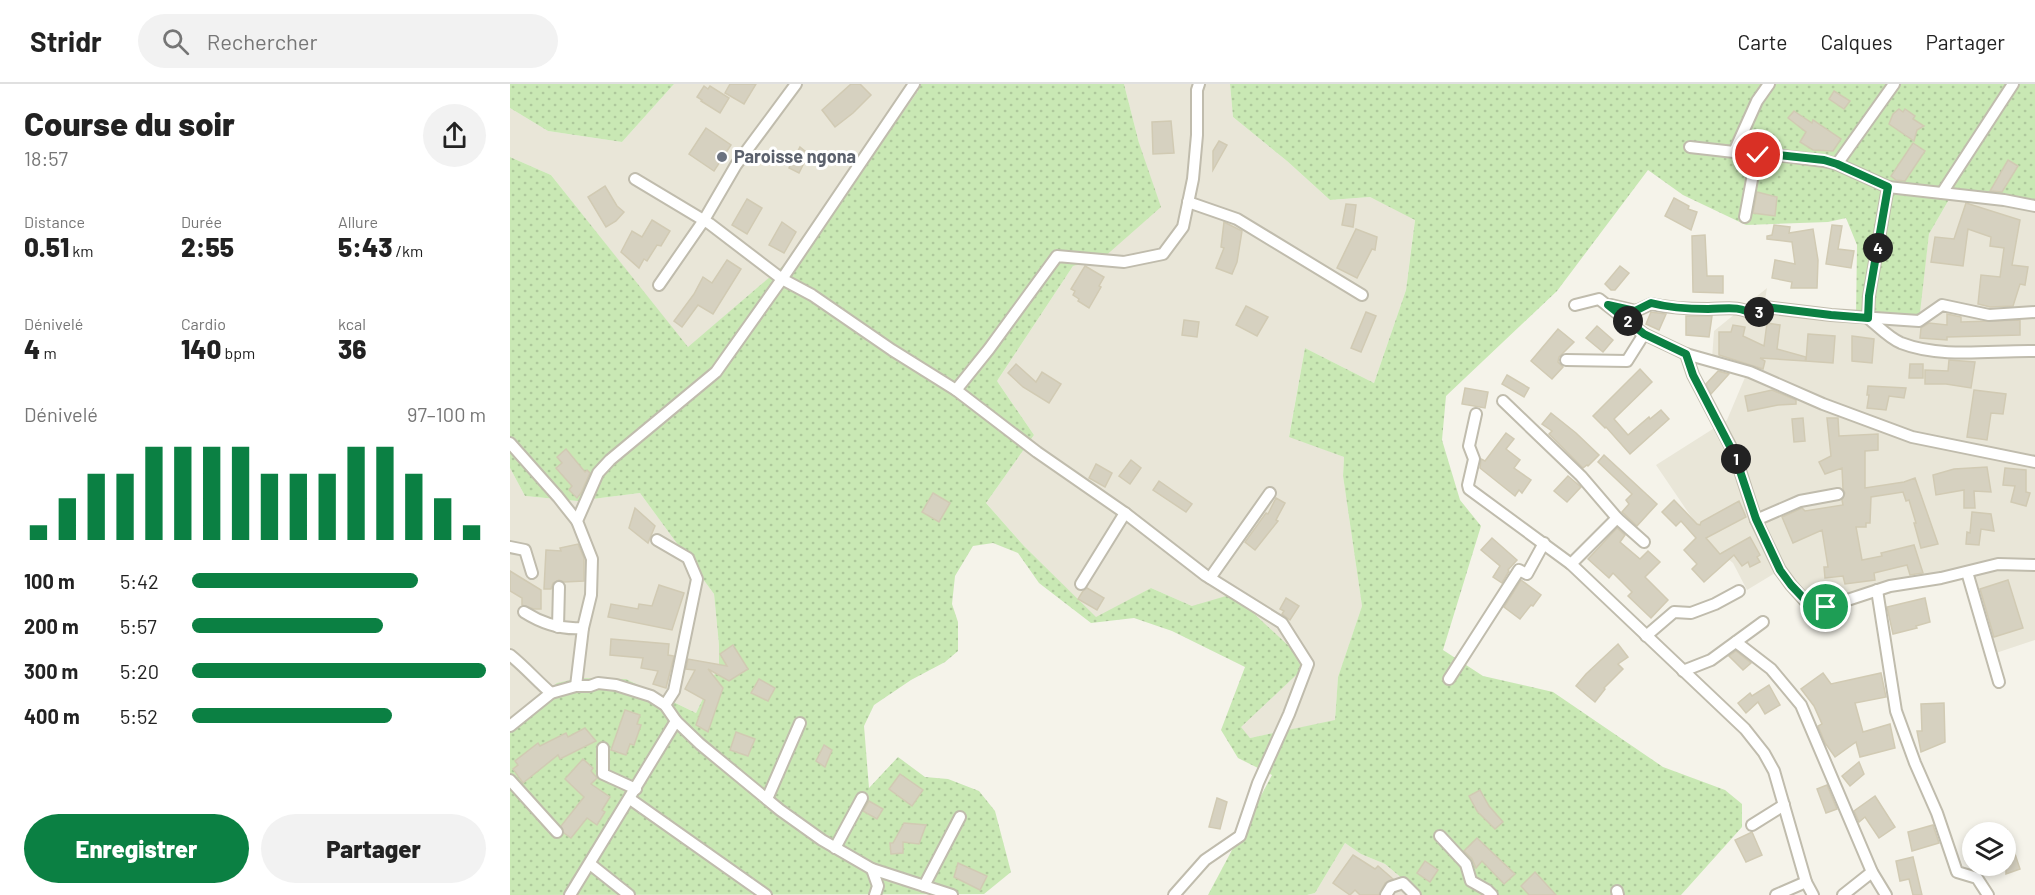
<!DOCTYPE html>
<html lang="fr">
<head>
<meta charset="utf-8">
<style>
	:root { --surface:#fff; --page:#f2f2f2; --text:#222; --muted:#767676; --line:#e0e0e0; --accent:#0b8043 }
	body { margin:0; font-family:Barlow,sans-serif; background:var(--page); color:var(--text); height:100vh; display:flex; flex-direction:column; font-size:22px; white-space:nowrap }
	* { box-sizing:border-box; margin:0 }
	p { font-size:20px; color:var(--muted) }
	.icon { flex:none; width:33px; height:33px; fill:none; stroke:currentColor; stroke-width:2; stroke-linecap:round; stroke-linejoin:round }
	.map { position:relative; flex:1; overflow:hidden }
	.details { display:flex; flex-direction:column; background:var(--surface); width:510px }
	.details>* { flex:none }
	.fabs { position:absolute; left:1452px; top:738px; display:grid; gap:12px }
	.fabs a { display:grid; place-items:center; width:54px; height:54px; border-radius:50%; background:var(--surface); box-shadow:0 3px 9px #0003; font-size:30px }
	.pin { position:absolute; display:grid; place-items:center; width:51px; height:51px; color:#fff; margin:-26px; border:3px solid #fff; border-radius:50%; box-shadow:0 2px 6px #0007 }
	.km { position:absolute; width:30px; height:30px; margin:-15px; border-radius:50%; background:#222; color:#fff; font-size:16px; line-height:30px; text-align:center }
	.round { display:grid; place-items:center; flex:none; width:63px; height:63px; border-radius:32px; background:var(--page) }
	.summary { display:flex; align-items:center; justify-content:space-between; height:102px; padding:0 24px }
	h1 { font-size:33px; font-weight:800; line-height:45px }
	.figures { display:grid; grid-template-columns:repeat(3,1fr); gap:9px; height:102px; padding:6px 24px }
	.figures div { display:grid; align-content:center }
	.figures b { font-size:26px; font-weight:800 }
	.figures small { font-size:16px; font-weight:400 }
	.figures p { font-size:16px }
	.chart { height:168px; padding:12px 24px }
	.chart p { display:flex; justify-content:space-between }
	.chart svg { width:100%; height:108px; margin-top:6px; stroke:var(--accent); stroke-width:6 }
	.action { display:flex; gap:12px; margin-top:auto; padding:12px 24px }
	.action a { flex:1; height:69px; border-radius:36px; background:var(--accent); color:#fff; font-size:24px; font-weight:800; line-height:69px; text-align:center }
	.action a+a { background:var(--page); color:var(--text) }
	ul { padding:0 24px; list-style:none; font-size:20px }
	li { display:grid; grid-template-columns:96px 72px 1fr; align-items:center; height:45px }
	li i { height:15px; border-radius:8px; background:var(--accent) }
	header { display:flex; align-items:center; gap:36px; box-sizing:border-box; height:84px; padding:0 30px; background:var(--surface); border-bottom:2px solid var(--line) }
	header strong { font-size:28px }
	nav { display:flex; gap:33px; margin-inline-start:auto; font-size:21px }
	.search { width:420px; height:54px; background:var(--page); display:flex; align-items:center; gap:15px; box-sizing:border-box; padding:0 21px; border-radius:33px; color:var(--muted); font-size:22px }
	main { display:flex; flex:1; min-height:0 }
	.map>svg:first-child { display:block }
	.residential { fill:#e9e6d8 }
	.grass { fill:url(#grass-dots) }
	.building { fill:#d6d1c0; stroke:#d1cab3; stroke-width:1.5 }
	.lines { fill:none; stroke-linecap:round; stroke-linejoin:round }
	.street-casing { stroke:#c0bcad; stroke-width:14 }
	.street { stroke:#fff; stroke-width:10 }
	.route-casing { stroke:#fff; stroke-width:12 }
	.route { stroke:#0b8043; stroke-width:8 }
	.worship-dot { fill:#6b7280; stroke:#fff; stroke-width:2 }
	.labels { text-anchor:middle; stroke-width:6; stroke-linejoin:round; paint-order:stroke }
	.worship-label { font-size:18px; font-weight:bold; fill:#5b616d; stroke:#fff; text-anchor:start }
</style>
</head>
<body>
<header>
<strong>Stridr</strong>
<div class="search"><svg class="icon" aria-label="search" viewBox="0 0 24 24"><circle cx="10" cy="10" r="6"/><path d="M15 15l6 6"/></svg>Rechercher</div>
<nav><a>Carte</a><a>Calques</a><a>Partager</a></nav>
</header>
<main>
<section class="details">
<div class="summary"><div><h1>Course du soir</h1><p>18:57</p></div><a class="round"><svg class="icon" aria-label="share" viewBox="0 0 24 24"><path d="M12 15V3M7 8l5-5 5 5M5 13v7h14v-7"/></svg></a></div>
<div class="figures">
<div><p>Distance</p><b>0.51<small> km</small></b></div>
<div><p>Durée</p><b>2:55</b></div>
<div><p>Allure</p><b>5:43<small> /km</small></b></div>
</div>
<div class="figures">
<div><p>Dénivelé</p><b>4<small> m</small></b></div>
<div><p>Cardio</p><b>140<small> bpm</small></b></div>
<div><p>kcal</p><b>36</b></div>
</div>
<div class="chart"><p><span>Dénivelé</span>97–100 m</p>
<svg viewBox="0 0 160 44" preserveAspectRatio="none"><path d="M5 44V38M15 44V27M25 44V17M35 44V17M45 44V6M55 44V6M65 44V6M75 44V6M85 44V17M95 44V17M105 44V17M115 44V6M125 44V6M135 44V17M145 44V27M155 44V38"/></svg>
</div>
<ul>
<li><b>100 m</b>5:42<i style="width:77%"></i></li>
<li><b>200 m</b>5:57<i style="width:65%"></i></li>
<li><b>300 m</b>5:20<i style="width:100%"></i></li>
<li><b>400 m</b>5:52<i style="width:68%"></i></li>
</ul>
<div class="action"><a>Enregistrer</a><a>Partager</a></div>
</section>
<div class="map">
<svg width="1525" height="811" viewBox="0 0 1525 811">
	<defs>
		<pattern id="grass-dots" width="8" height="8" patternUnits="userSpaceOnUse" patternTransform="scale(1.5)"><rect width="8" height="8" fill="#c9e8b4"/><path d="M2 2h.1M6 6h.1" fill="none" stroke="#aec89c" stroke-width="1.8" stroke-linecap="round"/></pattern>
	</defs>
	<rect width="100%" height="100%" fill="#f5f3ea"/>
	<g class="residential">
		<polygon points="164,0 404,0 408,7 302,157 178,264 41,91 0,73 0,24 38,47 112,58"/>
		<polygon points="614,0 720,0 723,33 777,77 820,116 860,113 905,135 896,206 864,299 795,264 779,352 834,373 833,392 852,522 828,593 825,637 740,654 730,643 798,580 682,522 641,504 586,534 514,462 476,419 524,351 487,297 563,182 592,175 629,59"/>
		<polygon points="1441,112 1525,125 1525,556 1477,572 1456,488 1316,523 1298,520 1270,486 1237,506 1223,479 1199,459 1146,381 1217,336 1236,291 1202,275 1204,247 1257,204 1255,216 1256,223 1408,237 1419,150"/>
		<polygon points="0,384 15,412 67,417 130,409 204,510 209,561 209,581 186,629 116,595 0,636"/>
		<polygon points="835,759 851,770 875,780 912,811 797,811 805,809"/>
	</g>
	<g class="grass">
		<polygon points="0,0 164,0 112,58 38,47 0,24"/>
		<polygon points="404,0 614,0 629,59 651,123 592,175 563,182 487,297 524,351 476,419 514,462 586,533 641,504 682,522 723,510 798,580 731,643 740,654 825,636 828,593 852,522 833,392 834,373 779,353 795,264 864,299 896,206 905,136 860,113 820,116 777,77 723,33 720,0 1525,0 1525,125 1441,112 1419,150 1409,237 1346,234 1347,161 1336,134 1318,138 1236,141 1173,111 1138,86 1047,207 936,312 932,356 950,416 971,442 933,566 973,592 1043,608 1153,683 1215,706 1232,720 1232,743 1171,811 912,811 875,780 851,770 835,759 805,809 797,811 698,811 762,691 728,674 711,646 735,583 662,547 624,534 581,539 529,499 508,469 483,459 463,462 445,492 442,520 448,538 448,567 435,578 401,596 364,621 354,642 359,704 388,673 415,693 438,695 469,707 485,727 501,788 474,810 0,811 0,636 47,599 70,594 116,595 186,629 209,581 209,561 204,510 130,409 67,417 15,412 0,384 0,73 41,91 178,263 302,157 408,7"/>
	</g>
	<g class="building">
		<polygon points="220,0 246,0 234,20 215,9"/>
		<polygon points="341,0 350,0 361,11 343,29 325,43 312,26"/>
		<polygon points="194,2 198,5 200,2 219,14 210,29 191,17 192,16 187,13"/>
		<polygon points="1324,7 1340,17 1334,25 1319,15"/>
		<polygon points="1389,25 1393,28 1395,25 1405,32 1403,35 1414,42 1407,46 1404,57 1379,40 1383,30"/>
		<polygon points="1284,27 1302,39 1303,36 1331,55 1323,67 1303,66 1290,58 1296,48 1278,34"/>
		<polygon points="661,37 664,69 643,70 642,38"/>
		<polygon points="196,44 221,61 204,87 179,70"/>
		<polygon points="709,57 717,61 703,86 703,67"/>
		<polygon points="1403,59 1415,67 1395,97 1386,96 1381,92"/>
		<polygon points="290,63 301,72 297,80 294,79 289,89 279,84"/>
		<polygon points="1498,76 1508,82 1492,108 1480,107"/>
		<polygon points="95,102 107,122 114,128 106,137 96,143 78,113"/>
		<polygon points="1247,108 1267,113 1265,132 1243,129"/>
		<polygon points="1164,114 1179,122 1178,125 1187,128 1181,146 1155,132"/>
		<polygon points="237,115 252,124 237,150 222,141"/>
		<polygon points="1456,119 1510,136 1502,181 1518,183 1515,201 1510,200 1503,222 1480,223 1468,220 1471,191 1490,193 1494,164 1480,162 1481,153 1458,145 1453,182 1421,178 1425,153 1444,155"/>
		<polygon points="836,120 846,121 843,143 832,141"/>
		<polygon points="142,136 160,147 151,162 147,161 137,177 134,175 129,184 111,168 122,147 132,153"/>
		<polygon points="272,138 286,148 274,169 259,161"/>
		<polygon points="714,138 732,147 727,178 722,190 706,184 714,164 711,163"/>
		<polygon points="1264,141 1280,143 1279,149 1303,145 1308,176 1307,204 1281,204 1282,198 1262,194 1265,176 1285,180 1282,158 1257,155 1257,152 1262,151"/>
		<polygon points="1322,141 1332,142 1328,165 1344,167 1341,184 1316,180"/>
		<polygon points="846,145 867,153 865,166 862,165 847,194 827,184"/>
		<polygon points="1195,151 1197,192 1213,192 1213,209 1183,208 1182,152"/>
		<polygon points="217,176 231,185 203,230 188,221 172,243 164,237 184,210 193,193 202,199"/>
		<polygon points="575,182 594,193 589,202 591,203 579,224 568,217 569,215 563,211 565,207 561,205"/>
		<polygon points="1110,182 1119,189 1105,206 1101,206 1095,200"/>
		<polygon points="736,222 758,233 747,252 726,241"/>
		<polygon points="856,228 866,232 851,268 841,264"/>
		<polygon points="1141,228 1156,230 1149,246 1136,240"/>
		<polygon points="1437,230 1451,233 1451,238 1510,236 1510,251 1437,253 1437,256 1410,254 1411,244 1419,239 1437,241"/>
		<polygon points="1176,232 1202,232 1199,253 1176,251"/>
		<polygon points="674,236 689,238 687,253 672,251"/>
		<polygon points="1257,239 1270,241 1267,265 1296,273 1295,277 1250,274 1255,277 1253,285 1209,271 1209,248 1221,248 1223,241 1235,243 1233,252 1254,262"/>
		<polygon points="1087,242 1103,256 1093,268 1076,254"/>
		<polygon points="1048,245 1064,258 1049,273 1048,278 1053,283 1042,295 1021,277"/>
		<polygon points="1298,250 1325,252 1323,279 1296,277"/>
		<polygon points="1342,252 1364,255 1362,279 1342,277"/>
		<polygon points="1439,276 1465,278 1461,304 1436,300 1415,300 1415,286 1438,287"/>
		<polygon points="506,280 526,298 532,288 551,300 539,319 513,303 498,289"/>
		<polygon points="1400,280 1413,280 1413,294 1399,294"/>
		<polygon points="1130,285 1142,298 1104,335 1118,351 1139,333 1140,335 1151,326 1159,335 1120,370 1096,343 1095,344 1083,332"/>
		<polygon points="1208,287 1219,290 1201,310 1196,300"/>
		<polygon points="997,291 1019,304 1014,313 992,300"/>
		<polygon points="1358,302 1396,304 1394,314 1379,312 1376,326 1357,324 1359,311 1357,311"/>
		<polygon points="955,304 978,308 975,324 952,320"/>
		<polygon points="1262,306 1286,316 1286,320 1268,321 1238,327 1235,312"/>
		<polygon points="1464,306 1496,310 1493,330 1481,329 1477,356 1457,353"/>
		<polygon points="1041,329 1066,349 1089,371 1078,382 1077,381 1073,384 1039,350 1042,347 1032,340"/>
		<polygon points="1293,334 1295,357 1284,358 1282,335"/>
		<polygon points="1317,334 1328,334 1329,352 1368,350 1368,366 1355,367 1355,404 1394,398 1405,394 1428,460 1411,464 1404,439 1406,439 1399,416 1396,417 1393,408 1361,413 1360,439 1356,439 1356,443 1346,443 1352,476 1372,472 1371,469 1404,461 1413,489 1400,491 1397,481 1364,489 1365,496 1335,500 1333,492 1315,494 1314,483 1318,483 1312,446 1283,459 1272,433 1292,424 1295,427 1333,421 1332,416 1335,409 1333,405 1332,384 1315,390 1309,378 1321,372"/>
		<polygon points="996,349 1004,355 996,365 1010,376 1004,384 1021,396 1012,409 1009,406 1005,412 970,384 971,375 975,377"/>
		<polygon points="56,365 75,388 77,386 80,389 71,409 67,414 59,406 62,402 46,384 52,379 47,373"/>
		<polygon points="1094,371 1147,420 1127,442 1112,428 1119,420 1116,416 1122,410 1088,378"/>
		<polygon points="621,376 631,384 620,400 609,392"/>
		<polygon points="586,380 602,389 595,403 579,394"/>
		<polygon points="1477,383 1481,408 1464,407 1465,424 1454,424 1454,406 1426,411 1423,391 1444,385"/>
		<polygon points="1495,384 1516,386 1516,408 1520,409 1516,422 1501,418 1505,402 1493,401"/>
		<polygon points="1058,392 1071,403 1057,418 1044,407"/>
		<polygon points="649,397 682,420 676,428 643,406"/>
		<polygon points="423,409 440,419 429,438 412,428"/>
		<polygon points="766,414 775,419 766,436 768,437 745,466 735,458 756,429 758,430"/>
		<polygon points="1164,416 1187,440 1190,441 1191,438 1229,417 1236,433 1196,454 1210,470 1240,453 1250,471 1247,473 1250,478 1240,483 1238,478 1232,482 1224,471 1194,498 1182,485 1187,480 1174,466 1186,454 1171,437 1166,442 1152,428"/>
		<polygon points="125,424 145,442 138,459 119,444"/>
		<polygon points="1462,428 1481,430 1484,447 1471,445 1469,461 1456,460 1457,448 1460,449"/>
		<polygon points="1107,444 1115,451 1110,458 1130,475 1138,467 1150,478 1135,493 1158,516 1141,534 1118,512 1122,508 1103,489 1099,494 1078,475"/>
		<polygon points="982,454 1007,476 998,486 999,487 992,499 983,493 990,482 971,466"/>
		<polygon points="68,460 74,474 74,497 54,498 49,496 43,499 41,505 34,505 36,466 51,467 50,464"/>
		<polygon points="0,487 31,506 31,525 24,525 12,521 12,514 0,507"/>
		<polygon points="1011,496 1031,511 1023,522 1021,521 1010,535 994,523"/>
		<polygon points="1498,496 1513,544 1484,553 1470,505"/>
		<polygon points="149,501 174,509 162,546 98,533 101,520 128,525 129,520 142,522"/>
		<polygon points="577,504 594,514 587,526 568,515 573,507"/>
		<polygon points="776,514 789,522 780,536 772,530 774,527 770,525"/>
		<polygon points="1415,514 1420,538 1406,542 1407,544 1383,550 1377,523"/>
		<polygon points="101,555 159,560 158,571 164,572 156,604 143,600 148,587 131,584 133,574 100,571"/>
		<polygon points="1108,560 1118,573 1108,580 1113,585 1094,604 1095,605 1085,618 1066,602 1076,590"/>
		<polygon points="223,561 238,585 219,597 198,585 213,604 198,648 186,641 195,616 175,605 185,586 176,585 178,575 217,582 210,570"/>
		<polygon points="1226,567 1241,579 1233,586 1219,572"/>
		<polygon points="1313,589 1321,600 1371,589 1376,613 1345,619 1353,648 1380,640 1385,664 1350,673 1346,658 1325,673 1315,659 1308,642 1312,640 1304,622 1291,605"/>
		<polygon points="249,595 265,604 258,617 241,609"/>
		<polygon points="1259,601 1270,621 1255,630 1248,618 1236,629 1228,619 1240,609 1242,612"/>
		<polygon points="1434,619 1435,658 1411,668 1407,647 1412,647 1411,620"/>
		<polygon points="115,626 130,631 127,640 131,641 124,661 120,660 116,671 101,666"/>
		<polygon points="75,644 86,657 50,675 48,671 13,699 3,685 8,681 5,677 28,659 30,662 56,649 58,653"/>
		<polygon points="226,648 245,655 238,672 220,666"/>
		<polygon points="314,661 322,666 315,683 306,677"/>
		<polygon points="73,675 83,684 81,687 87,694 81,700 100,713 92,726 95,728 87,741 77,734 61,754 54,749 51,742 74,713 55,695"/>
		<polygon points="1349,678 1354,690 1340,702 1332,692"/>
		<polygon points="390,690 413,706 402,722 379,705"/>
		<polygon points="1317,701 1327,725 1316,729 1307,705"/>
		<polygon points="970,706 979,722 993,738 985,745 967,727 959,712"/>
		<polygon points="1365,712 1385,743 1369,754 1355,733 1349,738 1344,727"/>
		<polygon points="707,714 717,718 710,745 699,743"/>
		<polygon points="359,717 373,725 367,735 353,727"/>
		<polygon points="394,739 416,741 409,760 393,758 393,769 381,770 380,759 383,759"/>
		<polygon points="1423,741 1429,759 1402,767 1398,748"/>
		<polygon points="1496,746 1497,746 1510,785 1496,790"/>
		<polygon points="1242,748 1252,771 1236,778 1225,756"/>
		<polygon points="967,754 1005,790 994,800 972,777 966,784 962,775 954,767"/>
		<polygon points="843,771 865,785 868,782 883,795 875,799 869,811 850,811 845,806 840,811 823,799"/>
		<polygon points="1403,773 1412,811 1403,811 1399,795 1390,797 1386,777"/>
		<polygon points="915,777 928,786 920,798 907,789"/>
		<polygon points="448,779 477,792 470,806 444,793"/>
		<polygon points="1025,788 1046,811 1019,811 1011,802"/>
	</g>
	<g class="lines">
		<g class="street-casing">
			<g id="street">
				<polyline points="1180,63 1224,68 1247,17 1259,0"/>
				<polyline points="1224,68 1248,71"/>
				<polyline points="1327,80 1384,0"/>
				<polyline points="125,95 200,140 272,195 302,211 382,266 446,306 479,265 547,172 614,178 653,170 673,143 683,95 687,51 687,6 689,0"/>
				<path d="M1378,103L1359,212L1358,234C1368,242 1379,254 1391,259C1432,275 1482,266 1525,267"/>
				<polyline points="1432,109 1503,0"/>
				<polyline points="678,118 727,135 852,211"/>
				<polyline points="1235,133 1246,74 1250,69 1314,77 1327,80 1378,103 1494,116 1525,122"/>
				<polyline points="149,201 194,136 226,81 286,0"/>
				<polyline points="1065,221 1089,215 1134,250 1176,270 1240,288 1313,320 1402,353 1525,378"/>
				<path d="M1101,221L1126,227L1141,220C1160,224 1178,225 1198,225C1215,225 1229,221 1244,231L1255,223L1321,231L1409,237L1432,221L1479,231L1525,228"/>
				<polyline points="1176,270 1183,291 1225,371 1246,436 1270,486 1281,501 1298,520 1316,523 1380,502 1431,494 1488,480 1525,481"/>
				<polyline points="1056,276 1117,277 1134,250"/>
				<polyline points="446,306 527,368 615,429 695,491 772,539 798,580 779,630 748,699 730,752 695,776 664,811"/>
				<polyline points="993,317 1071,392 1107,434 1134,458"/>
				<polyline points="966,330 959,362 964,375 958,401 959,405 1061,480 1235,645 1254,669 1264,687 1296,798 1303,811"/>
				<polyline points="0,359 48,413 67,437"/>
				<polyline points="1246,436 1290,417 1328,410"/>
				<polyline points="147,456 178,474 187,495 164,607 155,621"/>
				<polyline points="0,463 15,466 22,489"/>
				<polyline points="1061,480 1107,434"/>
				<polyline points="1457,488 1489,598"/>
				<polyline points="700,494 760,409"/>
				<polyline points="571,500 615,429"/>
				<polyline points="1367,506 1386,627 1405,679 1427,729 1447,788 1467,794 1478,811"/>
				<path d="M14,528C33,540 51,546 73,544"/>
				<polyline points="48,543 49,503"/>
				<polyline points="1136,552 1164,528 1181,529 1205,520 1229,507"/>
				<polyline points="1226,558 1261,585 1291,621 1362,788 1376,811"/>
				<path d="M0,571C15,583 27,597 41,609"/>
				<polyline points="1173,587 1201,576 1253,538"/>
				<polyline points="939,595 1009,486 1017,490 1034,459"/>
				<polyline points="66,602 73,544 81,511 82,475 67,437 88,389 100,376 206,288 272,195 404,0"/>
				<polyline points="0,642 41,609 66,602 80,602 88,599 106,601 141,612 155,621 166,637 190,660 270,726 312,756 362,785 442,811"/>
				<polyline points="93,664 93,690 126,705"/>
				<polyline points="0,696 47,748"/>
				<polyline points="120,715 256,811"/>
				<polyline points="257,715 290,639"/>
				<polyline points="1242,741 1274,721"/>
				<polyline points="930,752 956,780 961,797 977,806 982,811"/>
				<polyline points="325,764 352,714"/>
				<polyline points="80,780 119,811"/>
				<polyline points="362,785 368,802 365,811"/>
				<polyline points="414,802 450,733"/>
				<polyline points="1107,807 1108,811"/>
				<polyline points="60,811 166,637"/>
				<polyline points="876,811 881,803 893,799 905,811"/>
				<polyline points="1266,811 1296,798"/>
				<polyline points="1333,811 1362,788"/>
			</g>
		</g>
		<use href="#street" class="street"/>
	</g>
	<g class="lines">
		<g class="route-casing">
			<path id="route" d="M1248,71L1250,69L1314,76L1327,80L1378,103L1359,212L1358,234L1321,231L1255,223L1244,231C1229,221 1215,225 1198,225C1178,225 1160,224 1141,219L1125,227L1098,221L1134,250L1176,270L1183,291L1225,372L1246,435L1270,486L1281,501L1299,520L1316,523"/>
		</g>
		<use href="#route" class="route"/>
	</g>
	<circle class="worship-dot" cx="212" cy="73" r="6"/>
	<g class="labels">
		<g class="worship-label">
			<text x="224" y="79">Paroisse ngona</text>
		</g>
	</g>
</svg>
<div class="fabs">
<a><svg class="icon" aria-label="layers" viewBox="0 0 24 24"><path d="M12 4l9 5-9 5-9-5zM3 14l9 5 9-5"/></svg></a>
</div>
<div class="pin" style="left:1316px;top:523px;background:#1e9e55"><svg class="icon" aria-label="arrive" viewBox="0 0 24 24"><path d="M6 21V4h12l-3 4 3 4H6"/></svg></div>
<div class="pin" style="left:1248px;top:71px;background:#d93025"><svg class="icon" aria-label="check" viewBox="0 0 24 24"><path d="M5 12l5 5 9-10"/></svg></div>
<b class="km" style="left:1226px;top:375px">1</b>
<b class="km" style="left:1118px;top:237px">2</b>
<b class="km" style="left:1249px;top:228px">3</b>
<b class="km" style="left:1368px;top:164px">4</b>
</div>
</main>
</body>
</html>
